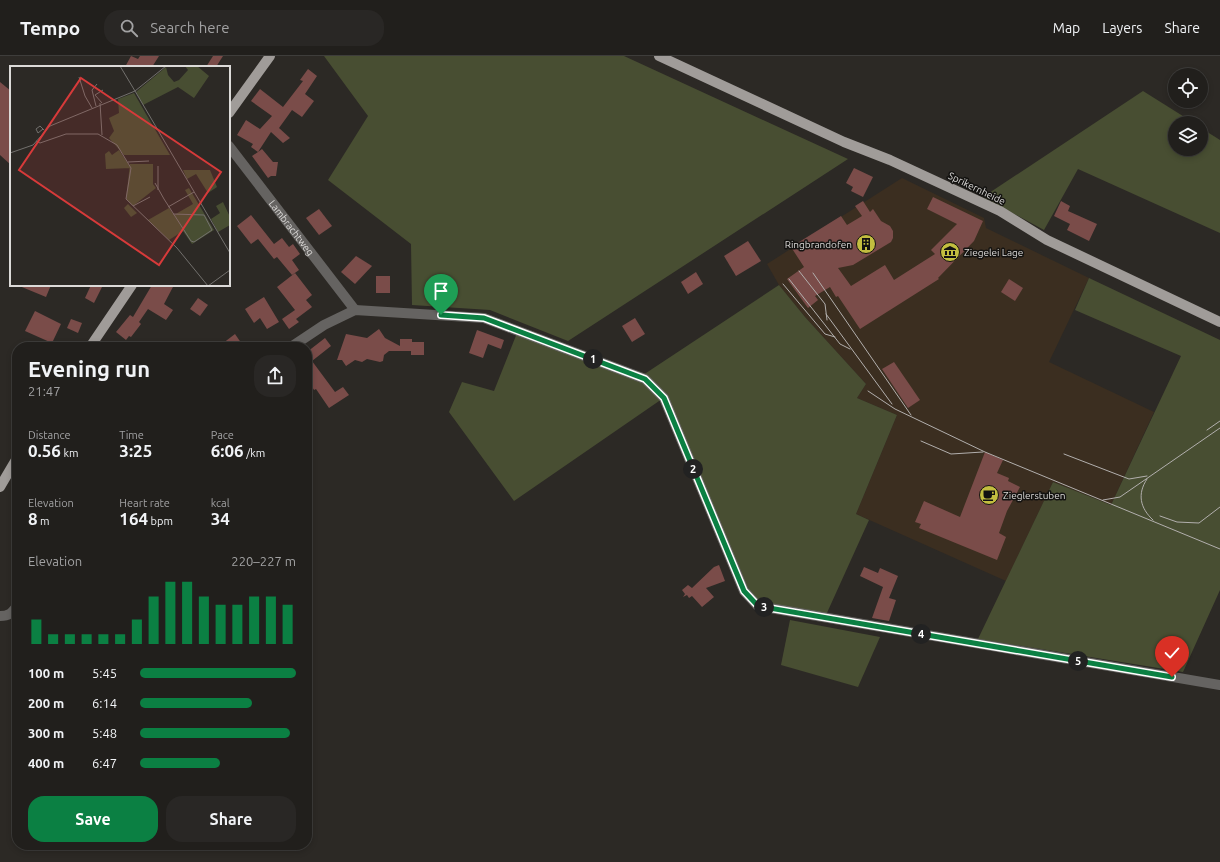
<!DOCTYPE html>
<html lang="en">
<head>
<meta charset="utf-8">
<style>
	:root { --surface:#211f1c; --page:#292725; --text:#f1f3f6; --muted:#a2a2a3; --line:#3e3d3b; --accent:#0b8043 }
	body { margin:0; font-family:Ubuntu,sans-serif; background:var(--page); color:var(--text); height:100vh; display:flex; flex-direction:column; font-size:15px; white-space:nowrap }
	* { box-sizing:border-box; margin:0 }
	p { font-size:13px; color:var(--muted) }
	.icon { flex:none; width:22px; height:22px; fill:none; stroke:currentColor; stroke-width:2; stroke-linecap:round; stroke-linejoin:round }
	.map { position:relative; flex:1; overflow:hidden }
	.side { position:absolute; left:12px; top:286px; width:300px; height:508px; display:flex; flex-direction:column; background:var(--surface); border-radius:16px; box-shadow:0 2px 6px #0003,0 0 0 1px var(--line) }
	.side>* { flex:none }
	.controls { position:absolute; left:1168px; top:12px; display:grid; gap:8px }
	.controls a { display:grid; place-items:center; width:40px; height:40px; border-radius:50%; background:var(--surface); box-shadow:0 2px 6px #0003,0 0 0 1px var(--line); font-size:20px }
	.pin { position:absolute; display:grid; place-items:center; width:34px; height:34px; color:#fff; margin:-41px -17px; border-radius:50% 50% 50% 0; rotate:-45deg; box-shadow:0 0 4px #0007 }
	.pin .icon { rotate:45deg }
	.km { position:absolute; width:20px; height:20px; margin:-10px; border-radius:50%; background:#222; color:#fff; font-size:11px; line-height:20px; text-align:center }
	.round { display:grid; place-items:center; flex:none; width:42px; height:42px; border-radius:16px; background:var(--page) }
	.overview { display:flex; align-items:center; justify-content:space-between; height:68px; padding:0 16px }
	h1 { font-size:22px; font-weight:700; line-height:30px }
	.figures { display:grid; grid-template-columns:repeat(3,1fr); gap:6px; height:68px; padding:4px 16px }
	.figures div { display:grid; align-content:center }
	.figures b { font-size:17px; font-weight:700 }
	.figures small { font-size:11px; font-weight:400 }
	.figures p { font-size:11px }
	.chart { height:112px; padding:8px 16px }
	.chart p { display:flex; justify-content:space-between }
	.chart svg { width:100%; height:72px; margin-top:4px; stroke:var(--accent); stroke-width:6 }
	.cta { display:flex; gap:8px; margin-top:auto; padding:8px 16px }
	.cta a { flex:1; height:46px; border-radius:16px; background:var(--accent); color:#fff; font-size:16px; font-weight:700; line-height:46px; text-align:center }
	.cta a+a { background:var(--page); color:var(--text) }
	ul { padding:0 16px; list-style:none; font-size:13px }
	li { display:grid; grid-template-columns:64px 48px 1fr; align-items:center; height:30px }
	li i { height:10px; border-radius:5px; background:var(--accent) }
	header { display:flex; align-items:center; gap:24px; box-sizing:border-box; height:56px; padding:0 20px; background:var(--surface); border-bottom:1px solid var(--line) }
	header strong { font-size:19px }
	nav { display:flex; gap:22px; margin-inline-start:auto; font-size:14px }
	.search { width:280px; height:36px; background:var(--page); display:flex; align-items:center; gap:10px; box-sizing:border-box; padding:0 14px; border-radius:16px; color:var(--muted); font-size:15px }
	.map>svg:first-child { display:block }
	.industrial { fill:#3b2e20 }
	.green { fill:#484e32 }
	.building { fill:#7a4c49 }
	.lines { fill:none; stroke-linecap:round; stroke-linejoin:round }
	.minor { stroke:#656361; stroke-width:10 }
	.major { stroke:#a09c99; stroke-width:10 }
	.tram { stroke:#b2afad; stroke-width:1 }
	.route-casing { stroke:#fff; stroke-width:8 }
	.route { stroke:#0b8043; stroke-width:5 }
	.labels { text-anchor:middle; stroke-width:3; stroke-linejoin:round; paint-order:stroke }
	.street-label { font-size:10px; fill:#dcdad8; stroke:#131210 }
	.poi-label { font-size:10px; fill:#dcdad8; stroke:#131210; text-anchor:start }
	.inset-road { fill:none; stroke:#72706d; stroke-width:1 }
	.view { fill:#d73a3a; fill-opacity:0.15; stroke:#d73a3a; stroke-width:2 }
	.inset-edge { fill:none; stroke:#dcdad8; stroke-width:2 }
</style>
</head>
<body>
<header>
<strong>Tempo</strong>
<div class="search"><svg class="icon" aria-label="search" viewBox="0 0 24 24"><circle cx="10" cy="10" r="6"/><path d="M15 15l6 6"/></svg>Search here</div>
<nav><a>Map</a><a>Layers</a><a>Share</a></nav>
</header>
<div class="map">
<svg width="1220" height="806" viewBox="0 0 1220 806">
	<rect width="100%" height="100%" fill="#2c2925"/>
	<polygon class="industrial" points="902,122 984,162 986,172 1089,222 1049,306 1154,356 1111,449 1053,426 1006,525 856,458 897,359 857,342 866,328 805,261 779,229 767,208"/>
	<g class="green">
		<polygon points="324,0 624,0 848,103 568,285 490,254 412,249 411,188 328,124 368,60"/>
		<polygon points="1143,35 1194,67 1175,67 1175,93 1201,93 1201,72 1220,84 1220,177 1078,113 1044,174 983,141"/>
		<polygon points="1089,222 1220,284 1220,534 1183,616 978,583 1053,426 1111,449 1181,300 1075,254"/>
		<polygon points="779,229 805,261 866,328 857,342 897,359 856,458 869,464 826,559 760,547 749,534 665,339 643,319"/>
		<polygon points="517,277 647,328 662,343 514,445 449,356 462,326 494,335"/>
		<polygon points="790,564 880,581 858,631 781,609"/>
	</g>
	<g class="building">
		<polygon points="131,0 138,3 140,0 159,0 152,11 125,11"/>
		<polygon points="213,0 223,0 216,11 206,11"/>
		<polygon points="308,13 317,20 305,38 314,45 302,61 292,54 279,72 290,82 283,87 271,76 258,96 262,93 273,106 278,106 276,120 271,120 268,122 252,100 258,96 251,91 253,88 237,79 246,64 260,73 272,60 251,45 260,33 283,51 303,25 300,24"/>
		<polygon points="0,26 11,35 11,109 0,99"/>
		<polygon points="854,112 873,121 863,141 851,135 853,131 846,127"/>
		<polygon points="933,141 983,165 974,185 938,222 939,223 860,273 838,240 836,241 830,231 815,240 818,244 808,252 787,223 804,211 791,191 841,160 847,169 862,160 855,150 863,145 870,156 873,153 881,165 890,170 893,175 893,182 891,186 853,209 838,212 851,230 885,209 894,224 935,198 931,194 957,168 927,153"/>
		<polygon points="1061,145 1070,150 1068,155 1097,168 1089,185 1067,174 1070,168 1054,160"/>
		<polygon points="319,153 332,170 319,179 306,162"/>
		<polygon points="251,159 274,188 282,182 289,191 293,188 300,198 292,204 299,214 292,219 277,201 274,203 258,183 251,188 237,170"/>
		<polygon points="748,185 761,205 736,220 724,200"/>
		<polygon points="356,200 372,210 355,228 341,216"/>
		<polygon points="696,216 703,228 688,238 681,226"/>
		<polygon points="295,217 312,239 306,244 312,251 296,263 299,266 289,273 282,263 295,254 277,231"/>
		<rect x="376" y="220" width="14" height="17"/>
		<polygon points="1009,223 1023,232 1015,245 1001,236"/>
		<polygon points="17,229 51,229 46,241"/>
		<polygon points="91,229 103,229 94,247 85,242"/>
		<polygon points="152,229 174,229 164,248 173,254 166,264 148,253 139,266 141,268 131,281 129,280 126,284 116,276 130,259 133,261"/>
		<polygon points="264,241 279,266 267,273 260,262 254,267 245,253"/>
		<polygon points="198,242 208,249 200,260 190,253"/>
		<polygon points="35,255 61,268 52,287 25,275"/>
		<polygon points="635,262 645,278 632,286 622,270"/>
		<polygon points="71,263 82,267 78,277 67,272"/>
		<polygon points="379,273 385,282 400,290 400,283 412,283 412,286 424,286 424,299 411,299 411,295 389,295 384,299 383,305 380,306 367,303 362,306 355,304 346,310 342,304 337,304 346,278 367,282"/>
		<polygon points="477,274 504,284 501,293 488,288 483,302 469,297"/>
		<polygon points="235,278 244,291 218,291"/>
		<polygon points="325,282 331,290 312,305 335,336 343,331 349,339 329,352 316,333 314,334 311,329 307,332 307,296"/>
		<polygon points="894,306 920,344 908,352 882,313"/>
		<polygon points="985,396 1003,404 997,417 1009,422 1008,425 1020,431 1007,455 999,477 1006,481 997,504 919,472 921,468 915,466 924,445 960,461"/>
		<polygon points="719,509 725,525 706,532 714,541 702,551 692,540 689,542 687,539 683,541 685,538 682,534 688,529 692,532 714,511"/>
		<polygon points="864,511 878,517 880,512 898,520 889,542 896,544 889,565 872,562 883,531 860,520"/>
	</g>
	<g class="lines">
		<g class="minor">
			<path id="s1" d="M229,90L355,254"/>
			<polyline points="291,291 324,269 355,254 484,262 645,323 664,342 744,535 758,550 1220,629"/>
			<path d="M0,560C9,560 12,557 17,550"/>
		</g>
		<g class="major">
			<polyline points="659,0 844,86 890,104 1000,155 1047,184 1220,266"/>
			<polyline points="229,57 270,0"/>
			<polyline points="90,291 132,229"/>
			<polyline points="0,431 17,402"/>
		</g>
		<g class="tram">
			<polyline points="799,215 825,248 827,264"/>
			<polyline points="813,217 911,359"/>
			<polyline points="789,223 840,288 850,293"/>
			<polyline points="783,228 825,278 835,281"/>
			<polyline points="826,258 892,348"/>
			<polyline points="868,335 895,353 985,396 1220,493"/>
			<polyline points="1207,374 1220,365"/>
			<polyline points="921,385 951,398 983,396"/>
			<polyline points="1064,398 1129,423 1147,420"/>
			<path d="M1147,423C1137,438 1140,452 1153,464"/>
			<polyline points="1103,444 1120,441 1220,372"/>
			<polyline points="1160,460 1177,466 1199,467 1220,451"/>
		</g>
	</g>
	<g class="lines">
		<g class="route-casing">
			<polyline id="route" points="441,259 484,262 645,323 664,342 744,535 758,550 1172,621"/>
		</g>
		<use href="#route" class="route"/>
	</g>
	<defs>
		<g id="building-disc" transform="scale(1)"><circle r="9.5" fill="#c2bd3f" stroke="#131210"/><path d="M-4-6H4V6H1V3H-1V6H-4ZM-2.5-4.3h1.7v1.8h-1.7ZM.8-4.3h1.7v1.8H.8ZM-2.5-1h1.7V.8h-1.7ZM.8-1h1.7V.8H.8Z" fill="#111"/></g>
		<g id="museum-disc" transform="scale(1)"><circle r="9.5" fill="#c2bd3f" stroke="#131210"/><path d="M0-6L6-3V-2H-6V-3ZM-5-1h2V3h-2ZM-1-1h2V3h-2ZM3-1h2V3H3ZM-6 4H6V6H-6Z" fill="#111"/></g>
		<g id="cafe-disc" transform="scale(1)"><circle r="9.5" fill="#c2bd3f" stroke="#131210"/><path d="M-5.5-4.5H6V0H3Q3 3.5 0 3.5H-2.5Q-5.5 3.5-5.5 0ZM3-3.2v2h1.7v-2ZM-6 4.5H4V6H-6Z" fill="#111"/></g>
	</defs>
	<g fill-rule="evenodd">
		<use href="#building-disc" x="866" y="188"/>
		<use href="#museum-disc" x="950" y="196"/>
		<use href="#cafe-disc" x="989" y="439"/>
	</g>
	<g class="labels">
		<g class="street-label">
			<text transform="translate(977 132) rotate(26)" y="4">Sprikernheide</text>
			<text dy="4" stroke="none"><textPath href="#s1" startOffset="103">Lambrachtweg</textPath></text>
		</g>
		<g class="poi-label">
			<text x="852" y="192" text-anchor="end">Ringbrandofen</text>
			<text x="964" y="200">Ziegelei Lage</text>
			<text x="1003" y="443">Zieglerstuben</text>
		</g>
	</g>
	<g transform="translate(10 10)">
		<rect width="220" height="220" fill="#2c2925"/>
		<path d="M175,0H187L199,10L184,32L168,21L133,39L126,26L156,1L158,9L164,16L169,14L178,4ZM124,27L136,48L160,89H114L99,72L104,65L99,52L109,47L108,33ZM109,84L121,102L96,103L95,88L99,85L102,89ZM120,98H143V118L146,122L123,140L116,133ZM173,104H200L207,121L198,127L186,108L177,113ZM179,122L204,164L182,178L173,165L159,174L138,154L159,142L164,149L183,138L175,124ZM213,136L220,151V159L208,166L201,153L210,147L206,140ZM118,138L127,147L121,151L114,142Z" fill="#484e32"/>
		<path class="inset-road" d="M110,0L125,25M69,11L75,30L82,42M125,25L220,187M90,37L92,69M92,37L85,29L93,24M86,40L82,24L87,18M33,63L28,67L26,63L30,60L34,64M26,75L30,77L56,68H88L107,79L121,102L116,133L167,182L198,220M0,87L23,79L40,60L125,25L156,0M118,96L139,95M148,100V124M145,117L154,133L181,175L184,176L202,164L194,149L163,148M123,140L140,131M158,141L184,126M198,220L220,204"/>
		<path class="view" d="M71,12L211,106L149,199L9,104Z"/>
		<rect width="220" height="220" class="inset-edge"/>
	</g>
</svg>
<div class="controls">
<a><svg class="icon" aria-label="locate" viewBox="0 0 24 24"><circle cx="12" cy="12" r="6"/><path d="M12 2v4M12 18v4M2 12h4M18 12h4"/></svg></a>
<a><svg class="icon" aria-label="layers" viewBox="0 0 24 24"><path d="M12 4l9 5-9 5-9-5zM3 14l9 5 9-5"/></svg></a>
</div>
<div class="pin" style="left:441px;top:259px;background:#1e9e55"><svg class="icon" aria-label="arrive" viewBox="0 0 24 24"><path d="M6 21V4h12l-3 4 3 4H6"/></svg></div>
<div class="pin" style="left:1172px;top:621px;background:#d93025"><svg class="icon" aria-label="check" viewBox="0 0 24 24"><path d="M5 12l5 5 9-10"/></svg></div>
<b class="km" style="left:593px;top:303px">1</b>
<b class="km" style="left:693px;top:413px">2</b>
<b class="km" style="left:764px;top:551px">3</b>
<b class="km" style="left:921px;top:578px">4</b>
<b class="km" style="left:1078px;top:605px">5</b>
<section class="side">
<div class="overview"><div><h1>Evening run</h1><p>21:47</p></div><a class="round"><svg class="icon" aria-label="share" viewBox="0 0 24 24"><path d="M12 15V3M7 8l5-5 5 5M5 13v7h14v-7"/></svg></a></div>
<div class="figures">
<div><p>Distance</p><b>0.56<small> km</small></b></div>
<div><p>Time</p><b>3:25</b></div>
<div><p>Pace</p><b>6:06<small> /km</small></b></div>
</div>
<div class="figures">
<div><p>Elevation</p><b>8<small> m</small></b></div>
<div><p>Heart rate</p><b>164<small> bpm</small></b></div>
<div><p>kcal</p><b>34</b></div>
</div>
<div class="chart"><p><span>Elevation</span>220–227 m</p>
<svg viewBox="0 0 160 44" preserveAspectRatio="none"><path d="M5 44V29M15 44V38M25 44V38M35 44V38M45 44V38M55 44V38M65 44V29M75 44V15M85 44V6M95 44V6M105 44V15M115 44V20M125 44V20M135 44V15M145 44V15M155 44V20"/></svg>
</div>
<ul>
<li><b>100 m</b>5:45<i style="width:100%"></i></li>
<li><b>200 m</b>6:14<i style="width:72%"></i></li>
<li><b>300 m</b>5:48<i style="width:96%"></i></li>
<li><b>400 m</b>6:47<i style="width:51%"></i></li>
</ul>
<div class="cta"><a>Save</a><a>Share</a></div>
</section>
</div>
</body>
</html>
